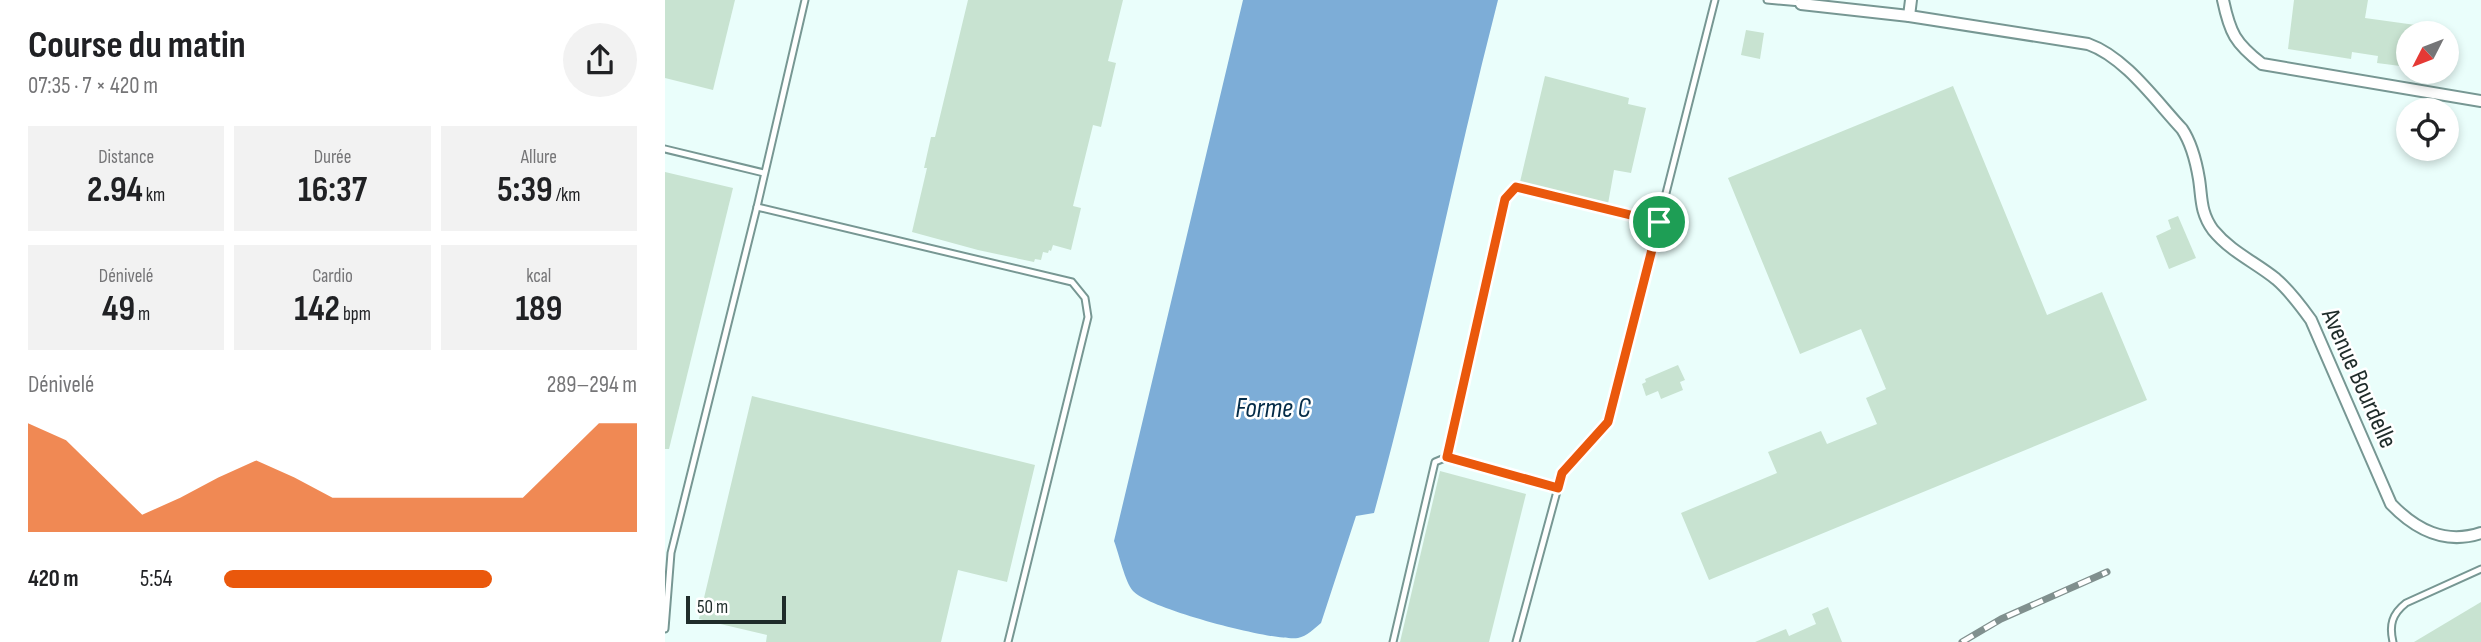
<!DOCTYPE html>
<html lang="fr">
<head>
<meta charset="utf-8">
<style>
	:root { --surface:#fff; --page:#f2f2f2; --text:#202124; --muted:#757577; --accent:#ea580c }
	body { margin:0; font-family:"Sofia Sans Condensed",sans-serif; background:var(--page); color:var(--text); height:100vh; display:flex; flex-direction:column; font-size:26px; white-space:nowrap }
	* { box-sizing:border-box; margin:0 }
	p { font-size:23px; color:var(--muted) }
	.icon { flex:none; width:38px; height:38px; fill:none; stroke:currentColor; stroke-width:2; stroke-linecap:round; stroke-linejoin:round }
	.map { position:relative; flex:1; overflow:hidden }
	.details { display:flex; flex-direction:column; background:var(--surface); width:665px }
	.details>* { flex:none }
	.needle { width:46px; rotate:228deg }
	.controls { position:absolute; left:1731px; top:21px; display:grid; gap:14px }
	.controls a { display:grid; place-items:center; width:63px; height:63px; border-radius:50%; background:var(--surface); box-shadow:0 4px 10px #0003; font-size:35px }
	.scale { position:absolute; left:21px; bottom:18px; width:100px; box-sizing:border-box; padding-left:7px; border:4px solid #1f2c2a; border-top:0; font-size:19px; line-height:24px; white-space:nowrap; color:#1f2c2a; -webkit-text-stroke:5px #fff; paint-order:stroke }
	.pin { position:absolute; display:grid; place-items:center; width:60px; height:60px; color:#fff; margin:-30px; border:4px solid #fff; border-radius:50%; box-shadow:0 2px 7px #0007 }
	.round { display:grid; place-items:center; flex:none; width:74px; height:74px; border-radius:37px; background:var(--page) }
	.head { display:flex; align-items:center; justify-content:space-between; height:119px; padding:0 28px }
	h1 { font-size:38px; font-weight:700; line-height:52px }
	.stats { display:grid; grid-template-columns:repeat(3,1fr); gap:10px; height:119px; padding:7px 28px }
	.stats div { display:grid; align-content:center; border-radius:0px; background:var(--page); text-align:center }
	.stats b { font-size:35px; font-weight:700 }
	.stats small { font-size:19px; font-weight:400 }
	.stats p { font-size:19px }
	.chart { height:196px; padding:14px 28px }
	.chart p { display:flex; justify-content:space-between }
	.chart svg { width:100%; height:126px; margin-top:7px; fill:var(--accent); opacity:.7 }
	ul { padding:0 28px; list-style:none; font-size:23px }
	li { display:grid; grid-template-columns:112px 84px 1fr; align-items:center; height:52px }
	li i { height:18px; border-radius:9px; background:var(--accent) }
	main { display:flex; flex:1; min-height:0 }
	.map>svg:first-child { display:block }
	.water { fill:#7dadd7 }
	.building { fill:#c8e3d1 }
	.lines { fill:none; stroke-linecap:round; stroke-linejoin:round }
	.lane-casing { stroke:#779793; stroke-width:9 }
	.street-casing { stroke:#779793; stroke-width:14 }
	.lane { stroke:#fff; stroke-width:5 }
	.street { stroke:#fff; stroke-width:10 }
	.rail-casing { stroke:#80908e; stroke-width:7 }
	.rail { stroke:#fff; stroke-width:4.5; stroke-dasharray:13; stroke-linecap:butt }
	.route-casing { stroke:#fff; stroke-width:14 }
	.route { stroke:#ea580c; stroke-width:9 }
	.labels { text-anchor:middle; stroke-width:5; stroke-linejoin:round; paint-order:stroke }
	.street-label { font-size:26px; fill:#1f2c2a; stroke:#fff }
	.water-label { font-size:28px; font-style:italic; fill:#052c48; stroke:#fff }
</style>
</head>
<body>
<main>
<section class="details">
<div class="head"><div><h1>Course du matin</h1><p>07:35 · 7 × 420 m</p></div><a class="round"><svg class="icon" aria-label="share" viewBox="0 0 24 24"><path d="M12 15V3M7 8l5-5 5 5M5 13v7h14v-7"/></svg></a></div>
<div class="stats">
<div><p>Distance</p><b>2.94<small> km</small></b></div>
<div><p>Durée</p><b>16:37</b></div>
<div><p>Allure</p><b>5:39<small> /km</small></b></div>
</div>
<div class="stats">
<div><p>Dénivelé</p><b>49<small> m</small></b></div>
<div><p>Cardio</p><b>142<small> bpm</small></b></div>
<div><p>kcal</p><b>189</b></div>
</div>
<div class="chart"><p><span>Dénivelé</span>289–294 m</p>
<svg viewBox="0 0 160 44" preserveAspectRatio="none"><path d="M0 44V6L10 12L20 25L30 38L40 32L50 25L60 19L70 25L80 32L90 32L100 32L110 32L120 32L130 32L140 19L150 6L160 6V44z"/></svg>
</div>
<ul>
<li><b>420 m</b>5:54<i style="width:65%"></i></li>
</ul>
</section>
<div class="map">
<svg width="1816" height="642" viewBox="0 0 1816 642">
	<rect width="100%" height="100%" fill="#eafefb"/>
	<path class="water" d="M578,0H833C789,170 756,343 709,513L691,516L656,623C649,629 642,636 633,638C610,642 484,609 468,591C460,582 454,554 449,541Z"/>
	<g class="building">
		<polygon points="0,0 70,0 48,90 0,78"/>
		<polygon points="303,0 458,0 443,61 451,63 436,127 428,125 408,206 416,208 406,250 388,245 386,251 384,250 383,253 378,252 376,260 370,259 369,262 313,250 247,232 262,168 259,168 266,137 270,137"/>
		<polygon points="1629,0 1703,0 1700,18 1765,27 1765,33 1743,33 1743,67 1712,63 1713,56 1687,52 1686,59 1623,49"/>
		<polygon points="1081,30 1099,33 1095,59 1076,55"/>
		<polygon points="880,76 964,98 963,104 981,108 966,173 949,170 943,204 855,182"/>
		<polygon points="1288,86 1382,315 1437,292 1482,400 1044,580 1016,513 1112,473 1103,452 1156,431 1162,444 1212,424 1201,398 1221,389 1196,329 1135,354 1063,178"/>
		<polygon points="0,172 68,188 4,449 0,449"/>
		<polygon points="1513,216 1531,258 1504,269 1491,236 1506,229 1503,220"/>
		<polygon points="1013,365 1020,380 1015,382 1018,390 996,399 993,391 981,396 977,384 981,382 980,379"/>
		<polygon points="87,396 370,465 342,582 293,570 276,642 101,642 102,635 34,619"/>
		<polygon points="775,471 861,494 824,642 735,642"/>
		<polygon points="1816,602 1816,642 1749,642"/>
		<polygon points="1163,607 1177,642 1090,642 1121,629 1124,636 1151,624 1147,614"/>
	</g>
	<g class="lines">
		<g class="lane-casing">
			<g id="lane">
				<polyline points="1102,0 1136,3"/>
				<polyline points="0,149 99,173"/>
				<polyline points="92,207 407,282 420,298 423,317 343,642"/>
				<polyline points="782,457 840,199 851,187 994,222"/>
				<polyline points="0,629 6,553 92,207 140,0"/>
				<polyline points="728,642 770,462 782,457 893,488"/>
				<polyline points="851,642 897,473 943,422 1050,0"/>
				<path d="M1728,642C1724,625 1727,614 1741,603L1816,569"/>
			</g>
		</g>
		<g class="street-casing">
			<g id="street">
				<path d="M1558,0C1565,33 1570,43 1597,64L1816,101"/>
				<path d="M1136,4L1244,16L1423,44C1460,57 1490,100 1517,129C1527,144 1531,161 1534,179C1537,198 1535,212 1548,230C1566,252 1590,262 1611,279C1625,291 1636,306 1646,320L1726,504C1751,530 1780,545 1816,533"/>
				<polyline points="1244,16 1246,0"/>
			</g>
		</g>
		<use href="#lane" class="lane"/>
		<use href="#street" class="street"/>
		<g class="rail-casing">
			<polyline id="rail" points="1297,642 1336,619 1442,572"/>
		</g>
		<use href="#rail" class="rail"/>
	</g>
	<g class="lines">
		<g class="route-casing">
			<polygon id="route" points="851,187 994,222 943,422 897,473 893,488 782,457 840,199"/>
		</g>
		<use href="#route" class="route"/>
	</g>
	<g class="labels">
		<g class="street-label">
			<text transform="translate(1695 378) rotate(66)" y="9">Avenue Bourdelle</text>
		</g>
		<g class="water-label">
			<text x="608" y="417">Forme C</text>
		</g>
	</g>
</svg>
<div class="controls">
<a><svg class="needle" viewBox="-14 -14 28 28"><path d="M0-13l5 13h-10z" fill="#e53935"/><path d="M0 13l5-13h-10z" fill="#757577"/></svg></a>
<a><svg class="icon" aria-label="locate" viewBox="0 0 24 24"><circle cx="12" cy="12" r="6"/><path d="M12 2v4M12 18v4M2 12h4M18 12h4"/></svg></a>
</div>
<div class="scale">50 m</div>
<div class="pin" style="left:994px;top:222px;background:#1e9e55"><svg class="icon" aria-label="arrive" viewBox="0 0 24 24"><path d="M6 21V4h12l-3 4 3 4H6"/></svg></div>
</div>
</main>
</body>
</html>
